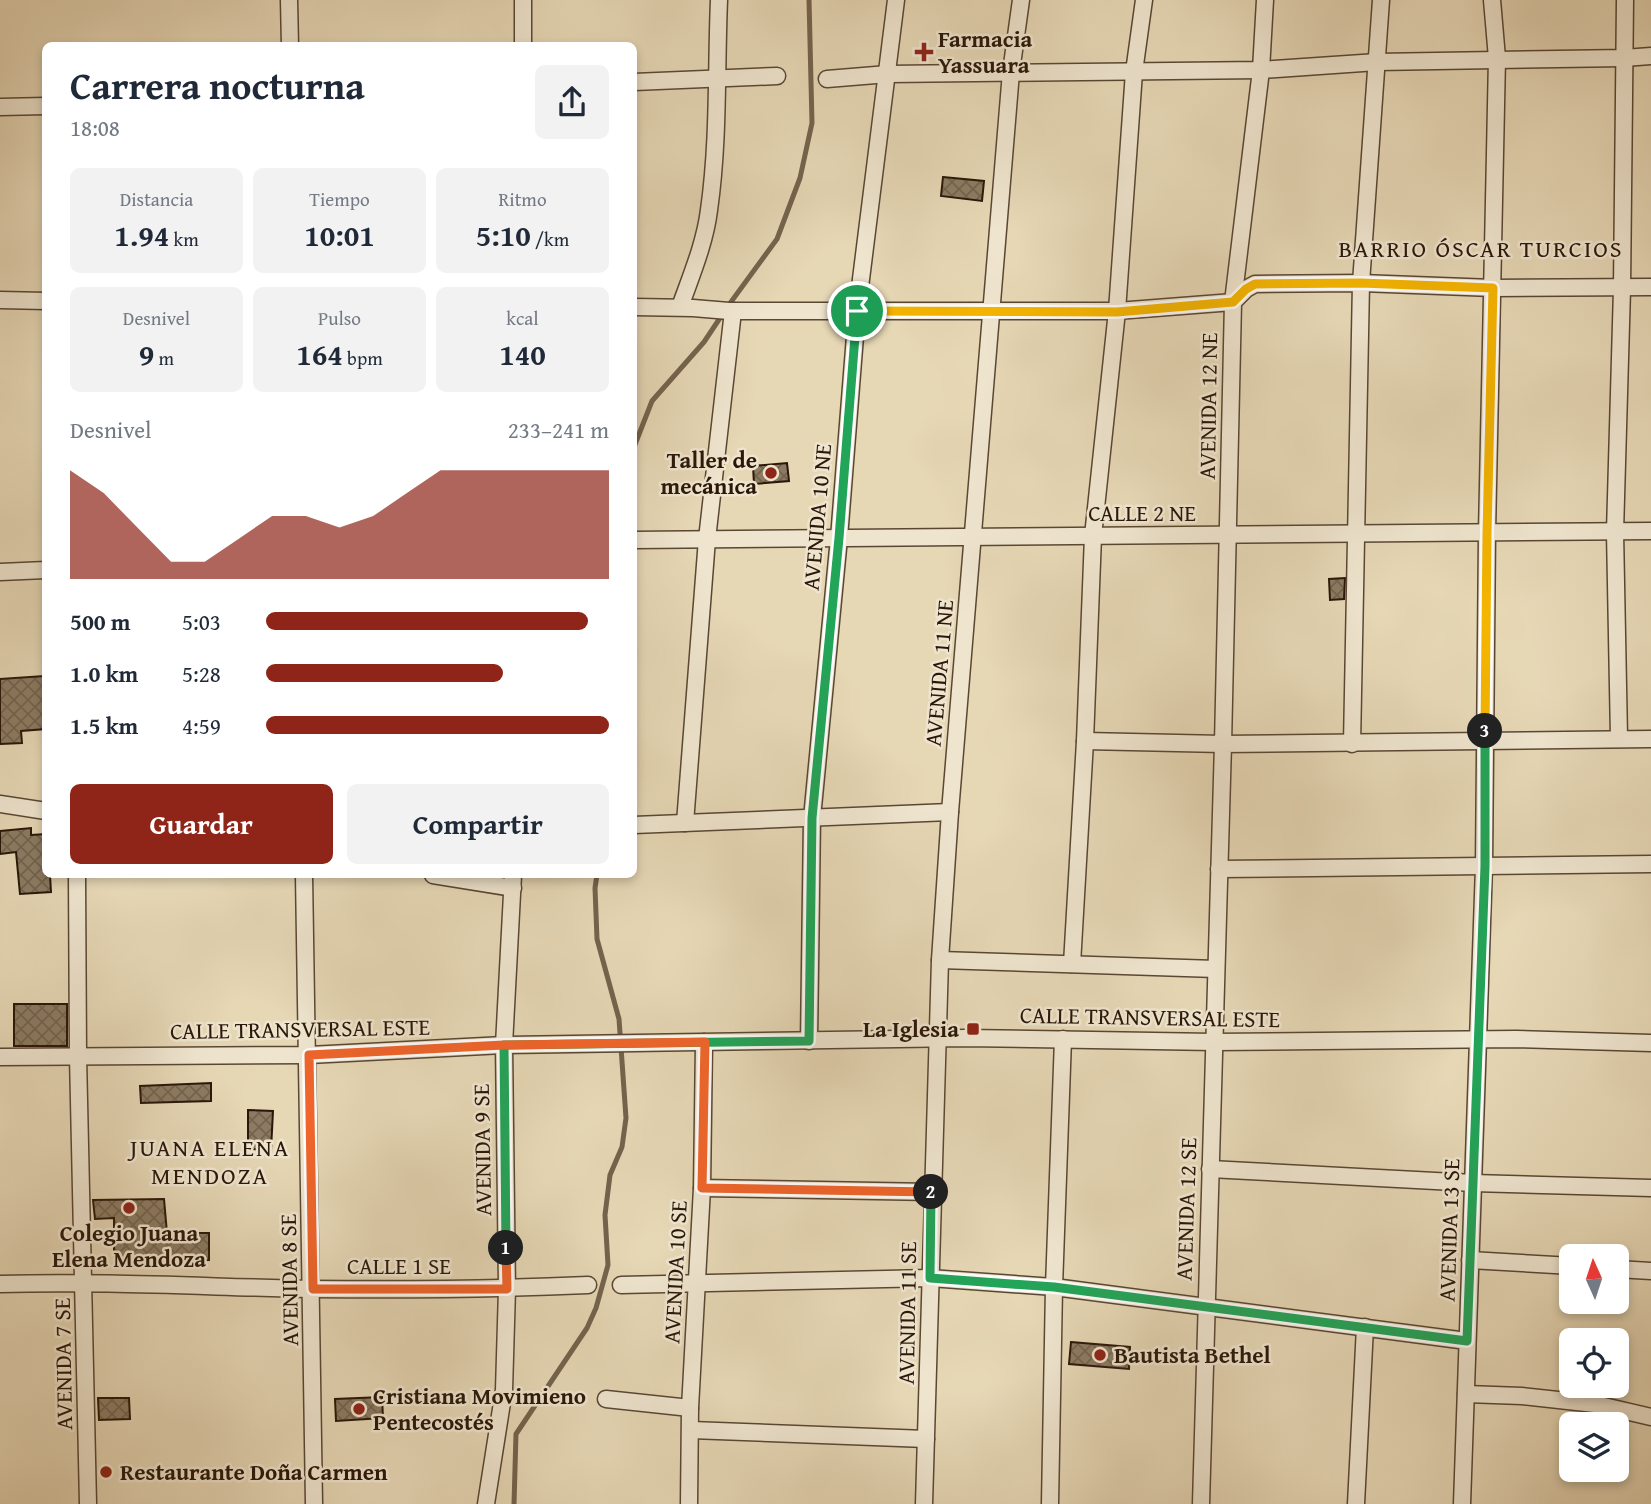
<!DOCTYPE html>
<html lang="es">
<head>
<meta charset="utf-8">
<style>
	:root { --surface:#fff; --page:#f2f2f3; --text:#1f2937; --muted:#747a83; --accent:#8f2418 }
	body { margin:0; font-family:"Gentium Book Plus",serif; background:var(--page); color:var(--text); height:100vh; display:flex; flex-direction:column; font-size:26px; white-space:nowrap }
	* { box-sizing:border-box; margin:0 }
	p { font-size:23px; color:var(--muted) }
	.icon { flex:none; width:38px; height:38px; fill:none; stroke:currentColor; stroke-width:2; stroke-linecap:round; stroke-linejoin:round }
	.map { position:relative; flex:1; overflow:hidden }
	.panel { position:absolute; left:42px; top:42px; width:595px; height:836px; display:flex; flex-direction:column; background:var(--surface); border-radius:10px; box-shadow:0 4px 10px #0003 }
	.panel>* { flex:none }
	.needle { width:46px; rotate:357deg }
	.tools { position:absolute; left:1559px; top:1244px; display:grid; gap:14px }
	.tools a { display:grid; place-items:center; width:70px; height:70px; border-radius:10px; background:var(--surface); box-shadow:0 4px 10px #0003; font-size:35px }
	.pin { position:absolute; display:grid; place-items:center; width:60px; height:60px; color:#fff; margin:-30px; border:4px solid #fff; border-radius:50%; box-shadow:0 2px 7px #0007 }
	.km { position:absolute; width:35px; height:35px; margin:-18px; border-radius:50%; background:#222; color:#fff; font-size:19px; line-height:35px; text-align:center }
	.round { display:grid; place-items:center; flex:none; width:74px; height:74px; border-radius:10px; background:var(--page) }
	.head { display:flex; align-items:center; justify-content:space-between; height:119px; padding:0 28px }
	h1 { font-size:38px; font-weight:700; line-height:52px }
	.stats { display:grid; grid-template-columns:repeat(3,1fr); gap:10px; height:119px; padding:7px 28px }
	.stats div { display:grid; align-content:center; border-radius:10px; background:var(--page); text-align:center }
	.stats b { font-size:30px; font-weight:700 }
	.stats small { font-size:19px; font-weight:400 }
	.stats p { font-size:19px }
	.chart { height:196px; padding:14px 28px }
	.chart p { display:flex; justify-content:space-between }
	.chart svg { width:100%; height:126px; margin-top:7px; fill:var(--accent); opacity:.7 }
	.button { display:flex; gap:14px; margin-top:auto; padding:14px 28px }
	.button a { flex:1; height:80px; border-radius:10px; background:var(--accent); color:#fff; font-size:28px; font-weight:700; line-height:80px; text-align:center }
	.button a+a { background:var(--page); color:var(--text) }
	ul { padding:0 28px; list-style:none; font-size:23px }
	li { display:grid; grid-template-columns:112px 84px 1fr; align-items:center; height:52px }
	li i { height:18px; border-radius:9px; background:var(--accent) }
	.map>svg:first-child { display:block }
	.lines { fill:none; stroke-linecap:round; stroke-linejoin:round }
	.stream { stroke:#74634d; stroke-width:5 }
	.building { fill:url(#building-cross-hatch); stroke:#2a1709; stroke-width:2 }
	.street-casing { stroke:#594734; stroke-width:19 }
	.street { stroke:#efe5cf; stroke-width:16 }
	.split-1-casing { stroke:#fff; stroke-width:14 }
	.split-2-casing { stroke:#fff; stroke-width:14 }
	.split-3-casing { stroke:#fff; stroke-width:14 }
	.split-4-casing { stroke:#fff; stroke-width:14 }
	.split-1 { stroke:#22a559; stroke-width:9 }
	.split-2 { stroke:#f0652b; stroke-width:9 }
	.split-3 { stroke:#22a559; stroke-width:9 }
	.split-4 { stroke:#f5b400; stroke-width:9 }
	.poi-dot { fill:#8f2418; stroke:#efe5cf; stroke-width:2.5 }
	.labels { text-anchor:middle; stroke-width:5; stroke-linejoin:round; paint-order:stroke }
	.poi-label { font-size:23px; font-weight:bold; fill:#2a1709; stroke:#efe5cf; text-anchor:start }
	.street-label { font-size:23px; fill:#2a1709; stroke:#efe5cf }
	.neighbourhood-label { font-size:24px; letter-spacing:2px; fill:#2a1709; stroke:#efe5cf }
</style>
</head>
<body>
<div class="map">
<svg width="1651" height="1504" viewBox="0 0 1651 1504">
	<defs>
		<pattern id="building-cross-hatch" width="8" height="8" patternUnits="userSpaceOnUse" patternTransform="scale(1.75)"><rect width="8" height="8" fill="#8c7b62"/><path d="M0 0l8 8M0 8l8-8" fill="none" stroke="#73644f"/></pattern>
	</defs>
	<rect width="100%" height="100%" fill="#e6d7b5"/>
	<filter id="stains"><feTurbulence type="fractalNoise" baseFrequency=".00286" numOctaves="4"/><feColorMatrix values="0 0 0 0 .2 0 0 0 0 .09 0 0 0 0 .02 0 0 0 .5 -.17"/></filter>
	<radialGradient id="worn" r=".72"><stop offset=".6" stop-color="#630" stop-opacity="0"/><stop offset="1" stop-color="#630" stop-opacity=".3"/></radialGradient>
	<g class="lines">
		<g class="stream">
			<polyline points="728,306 777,239 800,178 812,123 809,0"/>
			<polyline points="634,447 652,401 704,342 722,315"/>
			<polyline points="514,1504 516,1434 587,1328 596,1308 608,1265 605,1215 610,1175 622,1147 626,1118 619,1019 597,939 595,888 597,875"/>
		</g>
	</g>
	<g class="building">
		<polygon points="943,177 984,181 982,201 941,196"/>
		<polygon points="787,463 789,481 754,484 753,466"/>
		<polygon points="1345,578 1344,599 1330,600 1329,579"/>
		<polygon points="44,676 46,729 21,731 22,743 0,744 0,679"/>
		<polygon points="31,828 31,835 46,834 46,875 50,875 51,892 20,894 16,852 0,854 0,831"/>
		<rect x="14" y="1004" width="53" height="42"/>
		<polygon points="211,1083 211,1101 141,1103 140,1086"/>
		<polygon points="248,1110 273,1111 271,1150 248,1149"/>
		<polygon points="164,1199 167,1233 209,1233 209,1260 114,1261 114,1218 95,1219 93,1200"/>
		<polygon points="1071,1342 1130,1347 1129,1369 1069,1364"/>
		<polygon points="382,1397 383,1418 336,1421 335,1399"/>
		<polygon points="98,1398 129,1398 130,1419 99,1420"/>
	</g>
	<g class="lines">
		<g class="street-casing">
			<g id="street">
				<polyline points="289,0 290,46"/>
				<polyline points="523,0 523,46"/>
				<polyline points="827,79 888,74 1261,70 1377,62 1624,58 1651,56"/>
				<polyline points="634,82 777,76"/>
				<polyline points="0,107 46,106"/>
				<polyline points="0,300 46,301"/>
				<polyline points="634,307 693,308 729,311 1117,311 1233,302 1246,289 1255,284 1361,283 1493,288 1651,287"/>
				<path d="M680,307C691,276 705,243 709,210C719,140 716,70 719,0"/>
				<polyline points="634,540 1651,531"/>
				<polyline points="0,572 46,570"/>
				<polyline points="1619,738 1615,532 1622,289 1625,0"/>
				<polyline points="1085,741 1223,744 1233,302 1261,70 1265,0"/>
				<polyline points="1352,744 1361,283 1381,0"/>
				<polyline points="0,804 46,811"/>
				<polyline points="685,823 707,539 733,311"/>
				<polyline points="634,825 950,812"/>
				<polyline points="1219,869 1651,864"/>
				<polyline points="77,875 78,1056 88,1504"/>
				<polyline points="304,875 314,1504"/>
				<polyline points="433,875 513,888"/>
				<polyline points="940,960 1216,969"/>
				<polyline points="1072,964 1085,741 1093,536 1117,311 1134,72 1144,0"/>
				<polyline points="809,1041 812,818 839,538 857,311 896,0"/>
				<polyline points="0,1057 309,1055 504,1045 966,1038 1214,1042 1516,1039 1651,1043"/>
				<polyline points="1210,1169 1473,1183 1651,1188"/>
				<polyline points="702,1188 933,1192"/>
				<polyline points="1470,1260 1572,1266"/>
				<polyline points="1617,1269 1651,1271"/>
				<path d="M0,1284C104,1281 208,1287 313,1289C405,1290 497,1289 588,1285"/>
				<polyline points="621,1285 930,1278 1054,1287 1467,1341"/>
				<polyline points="1466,1394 1522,1396 1595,1404 1651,1417"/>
				<polyline points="606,1399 690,1408"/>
				<polyline points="691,1430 926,1439"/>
				<polyline points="486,1504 504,1390 507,1289 504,1045 513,875"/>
				<polyline points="689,1504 690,1408 702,1188 704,1042"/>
				<polyline points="924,1504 940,960 950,812 1011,72 1021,0"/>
				<polyline points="1050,1504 1054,1287 1063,1039"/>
				<polyline points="1201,1504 1223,744 1651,739"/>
				<polyline points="1356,1504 1365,1327"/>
				<polyline points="1462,1504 1484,866 1487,533 1497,58 1492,0"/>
			</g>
		</g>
		<use href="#street" class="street"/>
	</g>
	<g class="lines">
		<g class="split-1-casing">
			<polyline id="split-1" points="506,1248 504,1045 809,1041 812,818 839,538 857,311"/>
		</g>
		<g class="split-2-casing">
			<polyline id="split-2" points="506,1248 507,1289 313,1289 309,1055 504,1045 705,1042 702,1188 931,1192"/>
		</g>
		<g class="split-3-casing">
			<polyline id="split-3" points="931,1192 930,1278 1054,1287 1467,1341 1485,866 1485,731"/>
		</g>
		<g class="split-4-casing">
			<polyline id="split-4" points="857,311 1117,312 1233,302 1246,289 1255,284 1361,283 1493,288 1487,533 1485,731"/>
		</g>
		<use href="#split-1" class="split-1"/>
		<use href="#split-2" class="split-2"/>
		<use href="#split-3" class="split-3"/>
		<use href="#split-4" class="split-4"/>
	</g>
	<g class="poi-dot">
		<path d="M920.5 41.5h7v7h7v7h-7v7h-7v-7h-7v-7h7z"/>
		<circle cx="771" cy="473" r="7"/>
		<rect x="966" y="1022" width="14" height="14" rx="3.5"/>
		<circle cx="129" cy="1208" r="7"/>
		<circle cx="1100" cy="1355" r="7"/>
		<circle cx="359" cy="1409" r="7"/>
		<circle cx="106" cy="1472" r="7"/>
	</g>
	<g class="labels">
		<g class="poi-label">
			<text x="938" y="47">Farmacia<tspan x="938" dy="26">Yassuara</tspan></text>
			<text x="757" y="468" text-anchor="end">Taller de<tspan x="757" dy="26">mecánica</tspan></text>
			<text x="959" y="1037" text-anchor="end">La Iglesia</text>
			<text x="129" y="1241" text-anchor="middle">Colegio Juana<tspan x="129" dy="26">Elena Mendoza</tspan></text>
			<text x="1114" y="1363">Bautista Bethel</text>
			<text x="373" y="1404">Cristiana Movimieno<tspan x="373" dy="26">Pentecostés</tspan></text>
			<text x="120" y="1480">Restaurante Doña Carmen</text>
		</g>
		<g class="street-label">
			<text transform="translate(1208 406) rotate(-89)" y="8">AVENIDA 12 NE</text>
			<text x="1142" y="521">CALLE 2 NE</text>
			<text transform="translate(817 517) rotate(-85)" y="8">AVENIDA 10 NE</text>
			<text transform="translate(939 673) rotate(-85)" y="8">AVENIDA 11 NE</text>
			<text transform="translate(1150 1017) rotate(1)" y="8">CALLE TRANSVERSAL ESTE</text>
			<text transform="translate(300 1029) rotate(-1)" y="8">CALLE TRANSVERSAL ESTE</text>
			<text transform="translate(482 1150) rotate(-91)" y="8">AVENIDA 9 SE</text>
			<text transform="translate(1186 1209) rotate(-88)" y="8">AVENIDA 12 SE</text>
			<text transform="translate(1449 1230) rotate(-88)" y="8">AVENIDA 13 SE</text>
			<text x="399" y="1274">CALLE 1 SE</text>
			<text transform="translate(675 1272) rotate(-87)" y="8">AVENIDA 10 SE</text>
			<text transform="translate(289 1280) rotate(-91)" y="8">AVENIDA 8 SE</text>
			<text transform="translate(907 1313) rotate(-89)" y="8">AVENIDA 11 SE</text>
			<text transform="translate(63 1364) rotate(-91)" y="8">AVENIDA 7 SE</text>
		</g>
		<g class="neighbourhood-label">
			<text x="1481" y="257">BARRIO ÓSCAR TURCIOS</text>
			<text x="210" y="1156">JUANA ELENA<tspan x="210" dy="28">MENDOZA</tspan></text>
		</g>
	</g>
	<rect width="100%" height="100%" filter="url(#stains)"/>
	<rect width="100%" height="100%" fill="url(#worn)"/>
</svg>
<div class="tools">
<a><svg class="needle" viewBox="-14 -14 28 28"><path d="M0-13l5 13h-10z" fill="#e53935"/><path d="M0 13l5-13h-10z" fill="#747a83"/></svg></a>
<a><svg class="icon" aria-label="locate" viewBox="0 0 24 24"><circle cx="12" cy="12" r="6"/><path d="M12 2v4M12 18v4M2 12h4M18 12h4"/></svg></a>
<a><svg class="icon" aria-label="layers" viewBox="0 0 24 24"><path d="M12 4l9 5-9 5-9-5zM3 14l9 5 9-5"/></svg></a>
</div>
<div class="pin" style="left:857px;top:311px;background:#1e9e55"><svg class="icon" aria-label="arrive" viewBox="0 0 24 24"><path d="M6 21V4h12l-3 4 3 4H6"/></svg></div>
<b class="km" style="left:506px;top:1248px">1</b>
<b class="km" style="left:931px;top:1192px">2</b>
<b class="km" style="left:1485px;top:731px">3</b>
<section class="panel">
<div class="head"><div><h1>Carrera nocturna</h1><p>18:08</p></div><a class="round"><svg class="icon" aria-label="share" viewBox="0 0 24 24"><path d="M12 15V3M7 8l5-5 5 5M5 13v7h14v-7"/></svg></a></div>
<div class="stats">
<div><p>Distancia</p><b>1.94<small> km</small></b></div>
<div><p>Tiempo</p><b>10:01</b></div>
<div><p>Ritmo</p><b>5:10<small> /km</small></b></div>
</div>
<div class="stats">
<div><p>Desnivel</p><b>9<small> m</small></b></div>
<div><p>Pulso</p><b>164<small> bpm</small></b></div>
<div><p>kcal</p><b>140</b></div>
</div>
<div class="chart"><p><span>Desnivel</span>233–241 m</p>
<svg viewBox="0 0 160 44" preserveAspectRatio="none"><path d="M0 44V6L10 14L20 26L30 38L40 38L50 30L60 22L70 22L80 26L90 22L100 14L110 6L120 6L130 6L140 6L150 6L160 6V44z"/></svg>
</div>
<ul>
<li><b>500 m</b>5:03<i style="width:94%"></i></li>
<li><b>1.0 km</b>5:28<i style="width:69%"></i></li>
<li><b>1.5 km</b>4:59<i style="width:100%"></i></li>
</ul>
<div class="button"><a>Guardar</a><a>Compartir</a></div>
</section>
</div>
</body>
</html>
